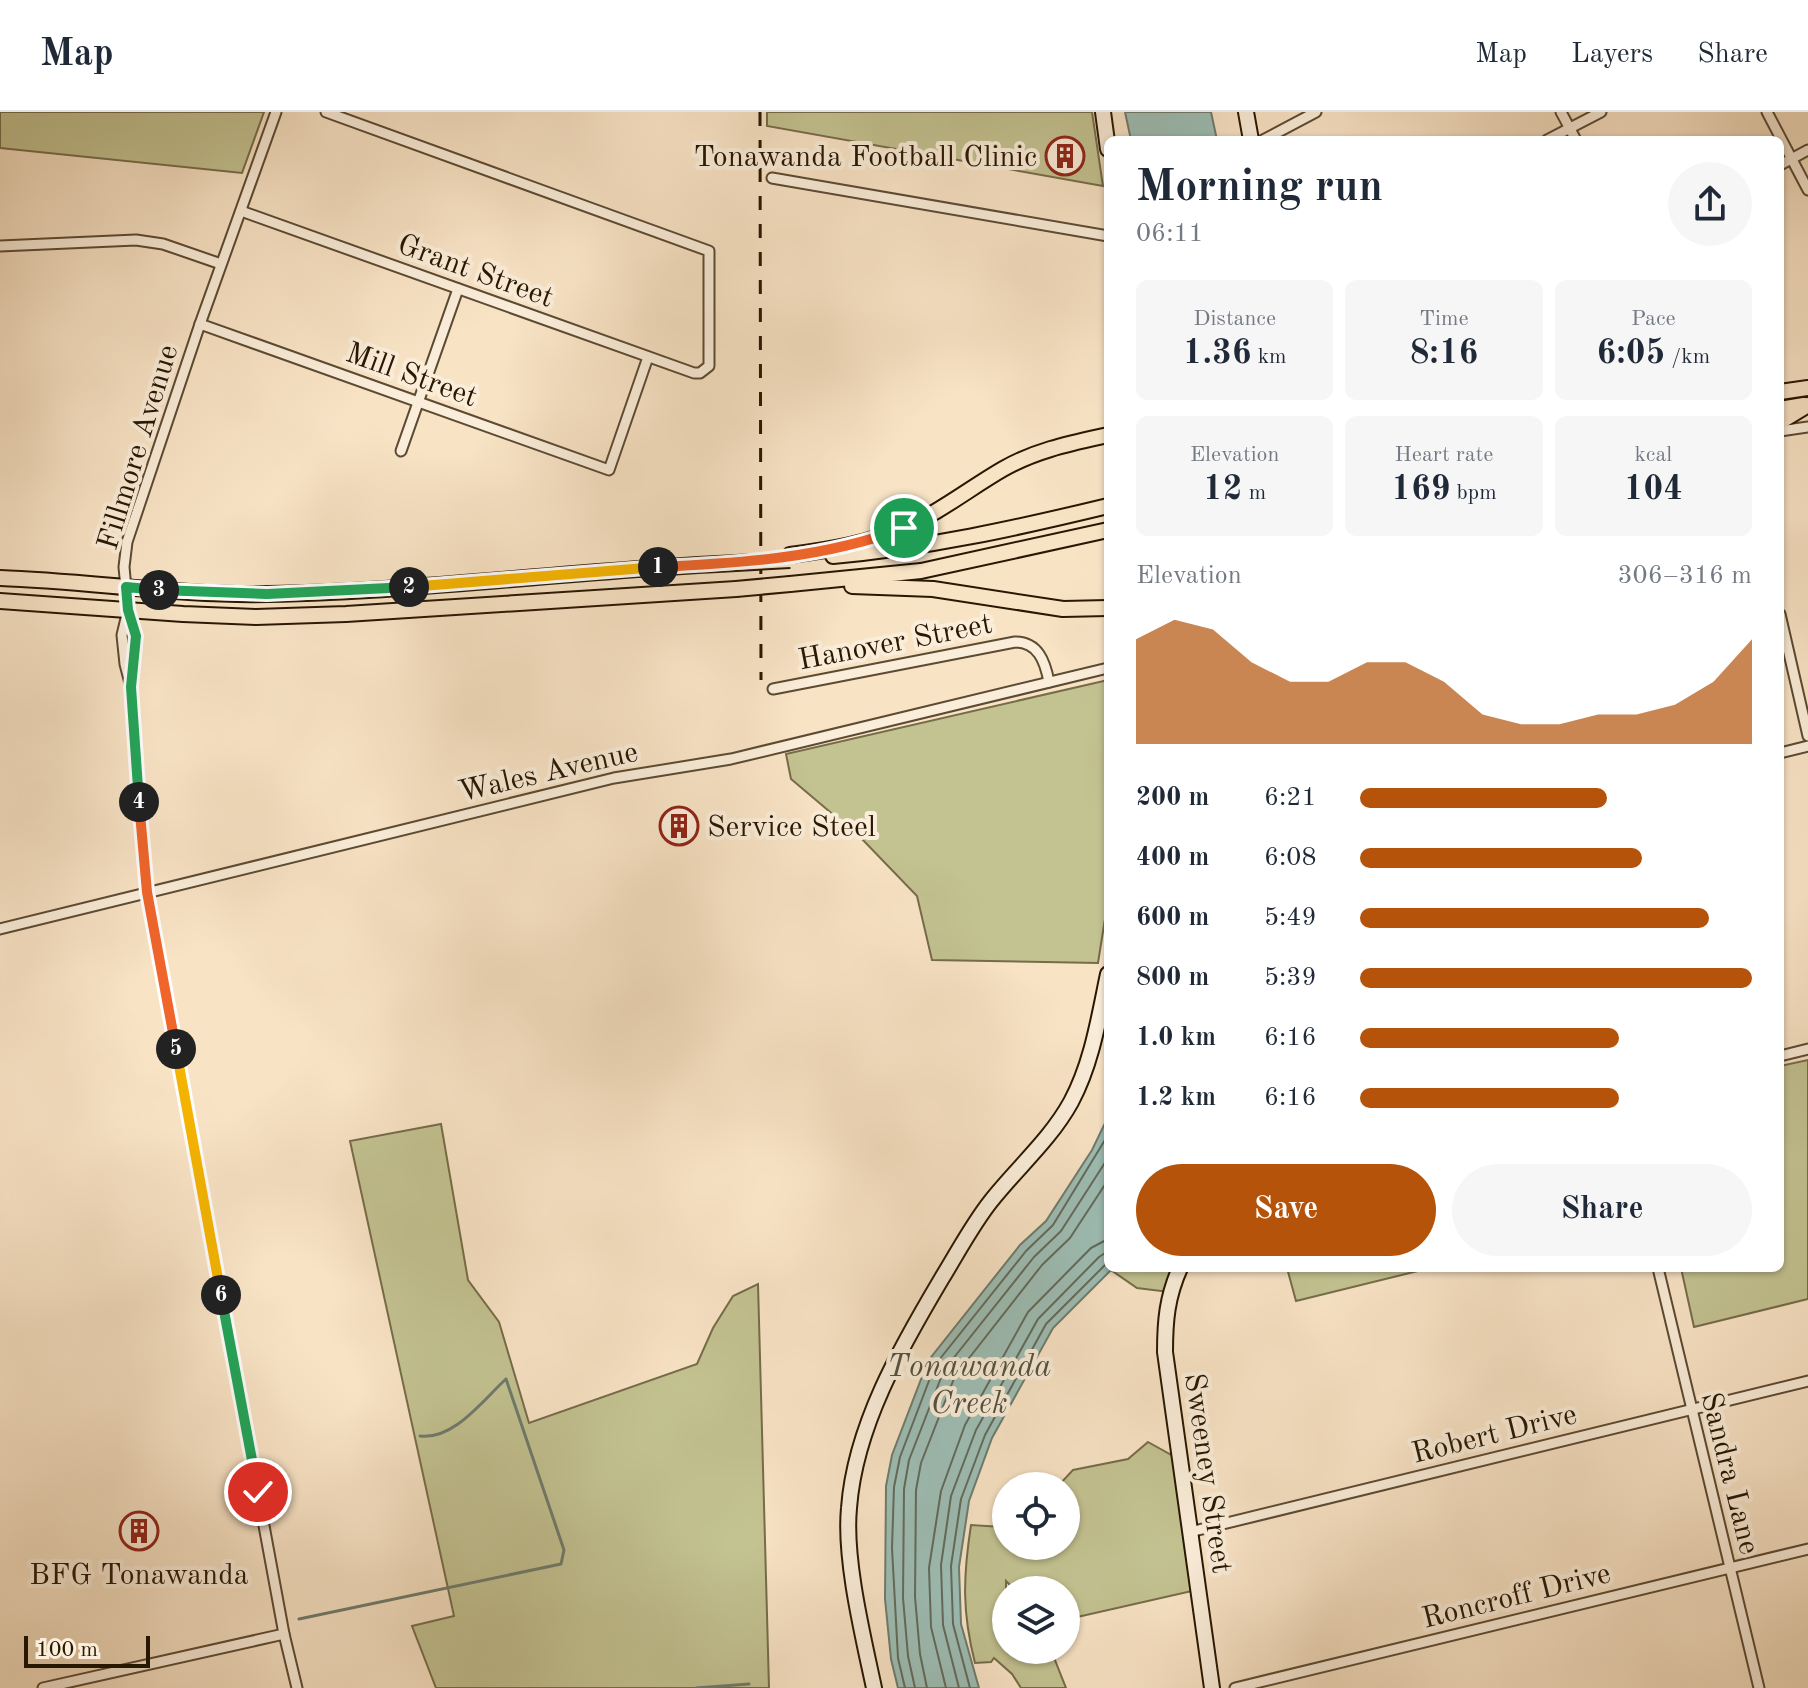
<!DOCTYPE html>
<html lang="en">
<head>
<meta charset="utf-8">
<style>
	:root { --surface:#fff; --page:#f6f6f7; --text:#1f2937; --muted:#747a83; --line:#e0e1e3; --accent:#b45309 }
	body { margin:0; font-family:"Old Standard TT",serif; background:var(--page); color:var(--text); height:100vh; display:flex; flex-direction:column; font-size:30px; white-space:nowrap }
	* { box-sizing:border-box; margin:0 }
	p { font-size:26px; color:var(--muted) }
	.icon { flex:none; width:44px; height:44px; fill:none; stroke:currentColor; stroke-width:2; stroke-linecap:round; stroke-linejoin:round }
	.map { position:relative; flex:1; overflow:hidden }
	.side { position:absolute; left:1104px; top:24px; width:680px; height:1136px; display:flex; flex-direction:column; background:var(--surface); border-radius:12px; box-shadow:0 2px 6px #0004 }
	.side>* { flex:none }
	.fabs { position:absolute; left:992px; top:1360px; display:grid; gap:16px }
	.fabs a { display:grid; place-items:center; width:88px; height:88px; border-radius:50%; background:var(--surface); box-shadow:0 2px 6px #0004; font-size:40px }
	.scale { position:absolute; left:24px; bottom:20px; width:126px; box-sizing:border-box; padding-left:8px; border:4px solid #281701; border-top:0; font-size:22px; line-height:28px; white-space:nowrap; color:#281701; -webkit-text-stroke:6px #faedd9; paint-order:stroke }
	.pin { position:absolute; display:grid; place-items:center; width:68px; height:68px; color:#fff; margin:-34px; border:4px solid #fff; border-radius:50%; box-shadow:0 2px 8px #0007 }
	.km { position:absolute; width:40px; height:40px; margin:-20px; border-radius:50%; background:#222; color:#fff; font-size:22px; line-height:40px; text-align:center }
	.round { display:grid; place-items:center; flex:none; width:84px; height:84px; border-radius:42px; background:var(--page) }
	.head { display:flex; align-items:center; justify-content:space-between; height:136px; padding:0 32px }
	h1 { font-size:44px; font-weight:700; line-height:60px }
	.figures { display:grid; grid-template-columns:repeat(3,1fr); gap:12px; height:136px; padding:8px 32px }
	.figures div { display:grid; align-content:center; border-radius:12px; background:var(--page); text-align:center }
	.figures b { font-size:34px; font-weight:700 }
	.figures small { font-size:22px; font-weight:400 }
	.figures p { font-size:22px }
	.chart { height:224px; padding:16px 32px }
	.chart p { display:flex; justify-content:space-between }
	.chart svg { width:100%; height:144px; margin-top:8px; fill:var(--accent); opacity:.7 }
	.button { display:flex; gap:16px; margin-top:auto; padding:16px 32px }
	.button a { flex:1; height:92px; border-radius:48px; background:var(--accent); color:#fff; font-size:32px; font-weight:700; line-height:92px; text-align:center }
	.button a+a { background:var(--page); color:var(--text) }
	ul { padding:0 32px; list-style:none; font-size:26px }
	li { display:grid; grid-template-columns:128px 96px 1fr; align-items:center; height:60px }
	li i { height:20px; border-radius:10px; background:var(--accent) }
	header { display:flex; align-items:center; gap:48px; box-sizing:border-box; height:112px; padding:0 40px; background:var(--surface); border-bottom:2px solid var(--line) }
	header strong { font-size:38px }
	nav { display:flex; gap:44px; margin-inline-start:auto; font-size:28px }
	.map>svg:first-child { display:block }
	.green { fill:#c3c291; stroke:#766c49; stroke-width:2 }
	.water { fill:#9dbeb5; stroke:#6e7b6d; stroke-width:2 }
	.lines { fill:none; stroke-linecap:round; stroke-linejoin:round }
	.shore { stroke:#626a5b; stroke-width:2 }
	.stream { stroke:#6e7b6d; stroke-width:3 }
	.street-casing { stroke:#5c4a32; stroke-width:13 }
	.secondary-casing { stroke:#281701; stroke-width:18 }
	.primary-casing { stroke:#281701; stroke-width:18 }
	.street { stroke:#faedd9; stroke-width:9 }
	.secondary { stroke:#faedd9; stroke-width:14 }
	.primary { stroke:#f8e3c5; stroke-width:14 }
	.rail { stroke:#281701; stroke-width:3; stroke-dasharray:14 14; stroke-linecap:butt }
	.primary-bridge-casing { stroke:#281701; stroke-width:18; stroke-linecap:butt }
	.primary-bridge { stroke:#f8e3c5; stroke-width:14 }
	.split-1-casing { stroke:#fff; stroke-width:16 }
	.split-2-casing { stroke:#fff; stroke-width:16 }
	.split-3-casing { stroke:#fff; stroke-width:16 }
	.split-4-casing { stroke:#fff; stroke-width:16 }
	.split-5-casing { stroke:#fff; stroke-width:16 }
	.split-6-casing { stroke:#fff; stroke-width:16 }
	.split-7-casing { stroke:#fff; stroke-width:16 }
	.split-1 { stroke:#f0652b; stroke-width:10 }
	.split-2 { stroke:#f5b400; stroke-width:10 }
	.split-3 { stroke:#22a559; stroke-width:10 }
	.split-4 { stroke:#22a559; stroke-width:10 }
	.split-5 { stroke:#f0652b; stroke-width:10 }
	.split-6 { stroke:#f5b400; stroke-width:10 }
	.split-7 { stroke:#22a559; stroke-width:10 }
	.labels { text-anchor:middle; stroke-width:8; stroke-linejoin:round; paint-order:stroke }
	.poi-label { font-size:30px; fill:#281701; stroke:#faedd9; text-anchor:end }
	.street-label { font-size:30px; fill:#281701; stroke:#faedd9 }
	.water-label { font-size:32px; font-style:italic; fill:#515140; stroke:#faedd9 }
</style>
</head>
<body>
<header>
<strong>Map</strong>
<nav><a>Map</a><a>Layers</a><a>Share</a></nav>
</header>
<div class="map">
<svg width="1808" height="1576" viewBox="0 0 1808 1576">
	<rect width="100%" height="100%" fill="#f8e3c5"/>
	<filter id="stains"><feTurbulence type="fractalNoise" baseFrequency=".0025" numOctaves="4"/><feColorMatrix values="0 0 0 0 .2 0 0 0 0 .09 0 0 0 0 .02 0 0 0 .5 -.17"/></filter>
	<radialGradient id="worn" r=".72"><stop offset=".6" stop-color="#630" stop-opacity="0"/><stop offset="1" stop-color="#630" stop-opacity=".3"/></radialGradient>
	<g class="green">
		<polygon points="0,0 264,0 242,61 0,36"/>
		<polygon points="767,0 1092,0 1103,74 767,14"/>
		<polygon points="1108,568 1108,788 1098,851 932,848 917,784 862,727 791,667 786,642"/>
		<polygon points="1808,948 1808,1187 1694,1215 1681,1156 1780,1156 1780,954"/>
		<polygon points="441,1012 468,1168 499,1210 529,1311 697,1252 713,1216 733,1184 758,1172 769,1576 436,1576 412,1514 454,1504 350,1029"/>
		<polygon points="1113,1156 1180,1156 1169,1180 1137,1176 1111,1158"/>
		<polygon points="1287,1156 1430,1156 1296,1189"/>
		<path d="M1148,1330L1173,1344L1192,1479L1073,1506L1066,1505V1478H1015L1006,1469V1495L1004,1496L1006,1497V1538H1051L1066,1576H1021L1012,1562L994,1546L991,1550L975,1551C962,1500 963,1465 971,1413L1002,1415L1006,1396V1434H1066V1374H1058L1073,1358L1128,1347Z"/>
	</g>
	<g class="water">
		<polygon points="1125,0 1211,0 1217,28 1131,28"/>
		<polygon points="1108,1005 1108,1156 1113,1156 1053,1216 992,1326 969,1389 959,1455 961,1512 979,1576 898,1576 891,1547 885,1487 886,1374 892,1343 928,1249 1020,1133 1046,1109 1092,1038"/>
	</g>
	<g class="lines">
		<g class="shore">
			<polyline points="905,1576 898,1546 892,1436 894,1375 900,1345 935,1253 1026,1139 1053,1113 1108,1023"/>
			<polyline points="915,1576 908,1544 903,1486 904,1377 909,1348 944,1258 1034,1145 1061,1119 1108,1046"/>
			<polyline points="927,1576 920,1542 915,1485 916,1378 921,1351 955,1264 1042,1153 1070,1126 1108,1068"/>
			<polyline points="946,1576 931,1515 929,1456 941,1379 965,1313 1028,1200 1091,1136 1108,1127"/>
			<polyline points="959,1576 943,1513 941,1453 951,1384 976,1318 1038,1207 1099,1145 1108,1139"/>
			<polyline points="970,1576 953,1512 951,1454 961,1387 985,1323 1046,1212 1108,1150"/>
		</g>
		<g class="stream">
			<path d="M299,1507L561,1452L564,1438L506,1267C483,1288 454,1328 420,1324"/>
			<polyline points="696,1576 749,1572"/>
		</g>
		<g class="street-casing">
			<g id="street">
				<polyline points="276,0 200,212 127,430 124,455 128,498 122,523 125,552 131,575 147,780 284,1522 297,1576"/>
				<polyline points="1561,0 1576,28"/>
				<polyline points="1767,0 1808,78"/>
				<polyline points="1263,28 1316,0"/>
				<polyline points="1547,28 1601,0"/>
				<polyline points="1780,53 1808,38"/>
				<polyline points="772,66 1108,124"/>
				<polyline points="241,99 694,261 700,261 709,254 709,139 326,0"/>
				<polyline points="0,134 136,128 163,132 221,152"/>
				<polyline points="200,212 609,358 648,245"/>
				<polyline points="1780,319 1808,315"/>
				<polyline points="401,339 458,177"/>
				<polyline points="128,500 136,524 132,572"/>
				<polyline points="1780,502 1808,624"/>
				<path d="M773,577L1015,530C1038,530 1045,549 1049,570"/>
				<polyline points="1780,641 1808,634"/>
				<polyline points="0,817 614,666 731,647 1108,556"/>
				<polyline points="1780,944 1808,937"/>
				<polyline points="1658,1156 1759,1576"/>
				<polyline points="1190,1420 1808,1269"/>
				<polyline points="43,1576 284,1522"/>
				<polyline points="1235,1576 1808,1437"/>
			</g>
		</g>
		<g class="secondary-casing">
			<g id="secondary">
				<polyline points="1103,0 1108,37"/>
				<polyline points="1246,0 1251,28"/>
				<path d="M1180,1156C1167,1185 1165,1209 1165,1240L1212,1576"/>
				<path d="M874,1576C863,1524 844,1447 849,1396C855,1314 901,1235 942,1166C958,1140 972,1113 991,1089C1017,1056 1050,1028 1071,990C1092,951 1099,905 1108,862"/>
			</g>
		</g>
		<g class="primary-casing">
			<g id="primary">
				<polyline points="1780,280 1808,276"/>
				<polyline points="1780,297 1804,293"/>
				<polyline points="1780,310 1808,293"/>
				<path d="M790,443C829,438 868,432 903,416C939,401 970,376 1003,357C1036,338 1072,331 1108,323"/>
				<path d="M833,444C927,436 1017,416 1108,394"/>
				<path d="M0,466C89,469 178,484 268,482C424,479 580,458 736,451"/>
				<polyline points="790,472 921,459 1108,418"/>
				<polyline points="852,474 933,477 1063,497 1108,496"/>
				<polyline points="0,489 183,502 256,505 346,502 736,477"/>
			</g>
		</g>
		<use href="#street" class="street"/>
		<use href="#secondary" class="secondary"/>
		<use href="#primary" class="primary"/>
		<polyline class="rail" points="760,0 761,568"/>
		<g class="primary-bridge-casing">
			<g id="primary-bridge">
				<polyline points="736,451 790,448"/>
				<polyline points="736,477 790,472"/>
			</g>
		</g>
		<use href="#primary-bridge" class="primary-bridge"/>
	</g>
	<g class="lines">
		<g class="split-1-casing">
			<path id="split-1" d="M658,455C741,451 825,446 904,416"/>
		</g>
		<g class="split-2-casing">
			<polyline id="split-2" points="409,475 658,455"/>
		</g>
		<g class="split-3-casing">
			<polyline id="split-3" points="159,478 267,482 409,475"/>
		</g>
		<g class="split-4-casing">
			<polyline id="split-4" points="139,690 131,575 136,524 128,498 126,475 159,478"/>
		</g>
		<g class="split-5-casing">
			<polyline id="split-5" points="139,690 147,780 176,937"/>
		</g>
		<g class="split-6-casing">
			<polyline id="split-6" points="176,937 221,1183"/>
		</g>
		<g class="split-7-casing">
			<polyline id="split-7" points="221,1183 258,1380"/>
		</g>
		<use href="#split-1" class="split-1"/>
		<use href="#split-2" class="split-2"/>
		<use href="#split-3" class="split-3"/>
		<use href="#split-4" class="split-4"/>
		<use href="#split-5" class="split-5"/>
		<use href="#split-6" class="split-6"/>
		<use href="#split-7" class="split-7"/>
	</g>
	<defs>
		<g id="building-ring" transform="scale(2)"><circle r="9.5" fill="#faedd9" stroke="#8f2418" stroke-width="1.5"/><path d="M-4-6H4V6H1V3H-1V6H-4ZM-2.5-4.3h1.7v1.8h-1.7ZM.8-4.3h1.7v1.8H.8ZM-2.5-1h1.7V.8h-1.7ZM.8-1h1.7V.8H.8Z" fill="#8f2418"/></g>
	</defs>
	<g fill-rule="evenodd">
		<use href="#building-ring" x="1065" y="44"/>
		<use href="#building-ring" x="679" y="714"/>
		<use href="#building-ring" x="139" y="1419"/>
	</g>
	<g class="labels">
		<g class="poi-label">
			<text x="1037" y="54">Tonawanda Football Clinic</text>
			<text x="707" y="724" text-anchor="start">Service Steel</text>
			<text x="139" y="1472" text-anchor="middle">BFG Tonawanda</text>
		</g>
		<g class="street-label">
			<text transform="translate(476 158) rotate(20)" y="10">Grant Street</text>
			<text transform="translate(412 262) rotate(20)" y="10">Mill Street</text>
			<text transform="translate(137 335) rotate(-73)" y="10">Fillmore Avenue</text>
			<text transform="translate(895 529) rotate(-11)" y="10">Hanover Street</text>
			<text transform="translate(548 659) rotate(-13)" y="10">Wales Avenue</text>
			<text transform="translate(1494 1321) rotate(-14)" y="10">Robert Drive</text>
			<text transform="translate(1209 1361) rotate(82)" y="10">Sweeney Street</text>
			<text transform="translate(1731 1361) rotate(76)" y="10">Sandra Lane</text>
			<text transform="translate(1516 1483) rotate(-14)" y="10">Roncroff Drive</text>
		</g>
		<g class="water-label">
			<text x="969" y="1264">Tonawanda<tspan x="969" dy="37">Creek</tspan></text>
		</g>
	</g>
	<rect width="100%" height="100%" filter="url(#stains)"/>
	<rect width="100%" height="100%" fill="url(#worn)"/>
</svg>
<div class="fabs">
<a><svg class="icon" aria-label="locate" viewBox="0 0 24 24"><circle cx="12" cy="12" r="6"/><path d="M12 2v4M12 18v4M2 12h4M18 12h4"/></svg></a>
<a><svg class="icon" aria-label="layers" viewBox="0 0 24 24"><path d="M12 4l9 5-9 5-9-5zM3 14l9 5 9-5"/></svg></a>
</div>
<div class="scale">100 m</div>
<div class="pin" style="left:904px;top:416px;background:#1e9e55"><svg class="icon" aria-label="arrive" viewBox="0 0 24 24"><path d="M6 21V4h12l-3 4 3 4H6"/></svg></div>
<div class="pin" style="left:258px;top:1380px;background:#d93025"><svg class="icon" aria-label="check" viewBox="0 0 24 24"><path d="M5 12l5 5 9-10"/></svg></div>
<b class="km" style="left:658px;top:455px">1</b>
<b class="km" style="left:409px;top:475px">2</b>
<b class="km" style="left:159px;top:478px">3</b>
<b class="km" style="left:139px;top:690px">4</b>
<b class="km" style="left:176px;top:937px">5</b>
<b class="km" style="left:221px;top:1183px">6</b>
<section class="side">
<div class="head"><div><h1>Morning run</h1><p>06:11</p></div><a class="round"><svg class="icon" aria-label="share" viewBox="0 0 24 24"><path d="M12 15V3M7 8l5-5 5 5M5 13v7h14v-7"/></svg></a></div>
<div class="figures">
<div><p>Distance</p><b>1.36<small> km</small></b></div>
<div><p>Time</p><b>8:16</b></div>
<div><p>Pace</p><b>6:05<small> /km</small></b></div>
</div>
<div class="figures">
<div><p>Elevation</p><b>12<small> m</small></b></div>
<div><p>Heart rate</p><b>169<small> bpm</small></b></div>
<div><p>kcal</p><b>104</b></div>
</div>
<div class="chart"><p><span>Elevation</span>306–316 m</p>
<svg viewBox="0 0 160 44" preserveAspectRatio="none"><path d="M0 44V12L10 6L20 9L30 19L40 25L50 25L60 19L70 19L80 25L90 35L100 38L110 38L120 35L130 35L140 32L150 25L160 12V44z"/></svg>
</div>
<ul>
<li><b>200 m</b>6:21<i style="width:63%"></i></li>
<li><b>400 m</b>6:08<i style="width:72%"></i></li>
<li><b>600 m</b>5:49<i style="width:89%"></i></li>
<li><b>800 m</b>5:39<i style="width:100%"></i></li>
<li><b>1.0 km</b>6:16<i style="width:66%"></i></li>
<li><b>1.2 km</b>6:16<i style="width:66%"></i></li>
</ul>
<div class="button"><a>Save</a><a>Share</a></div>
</section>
</div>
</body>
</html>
